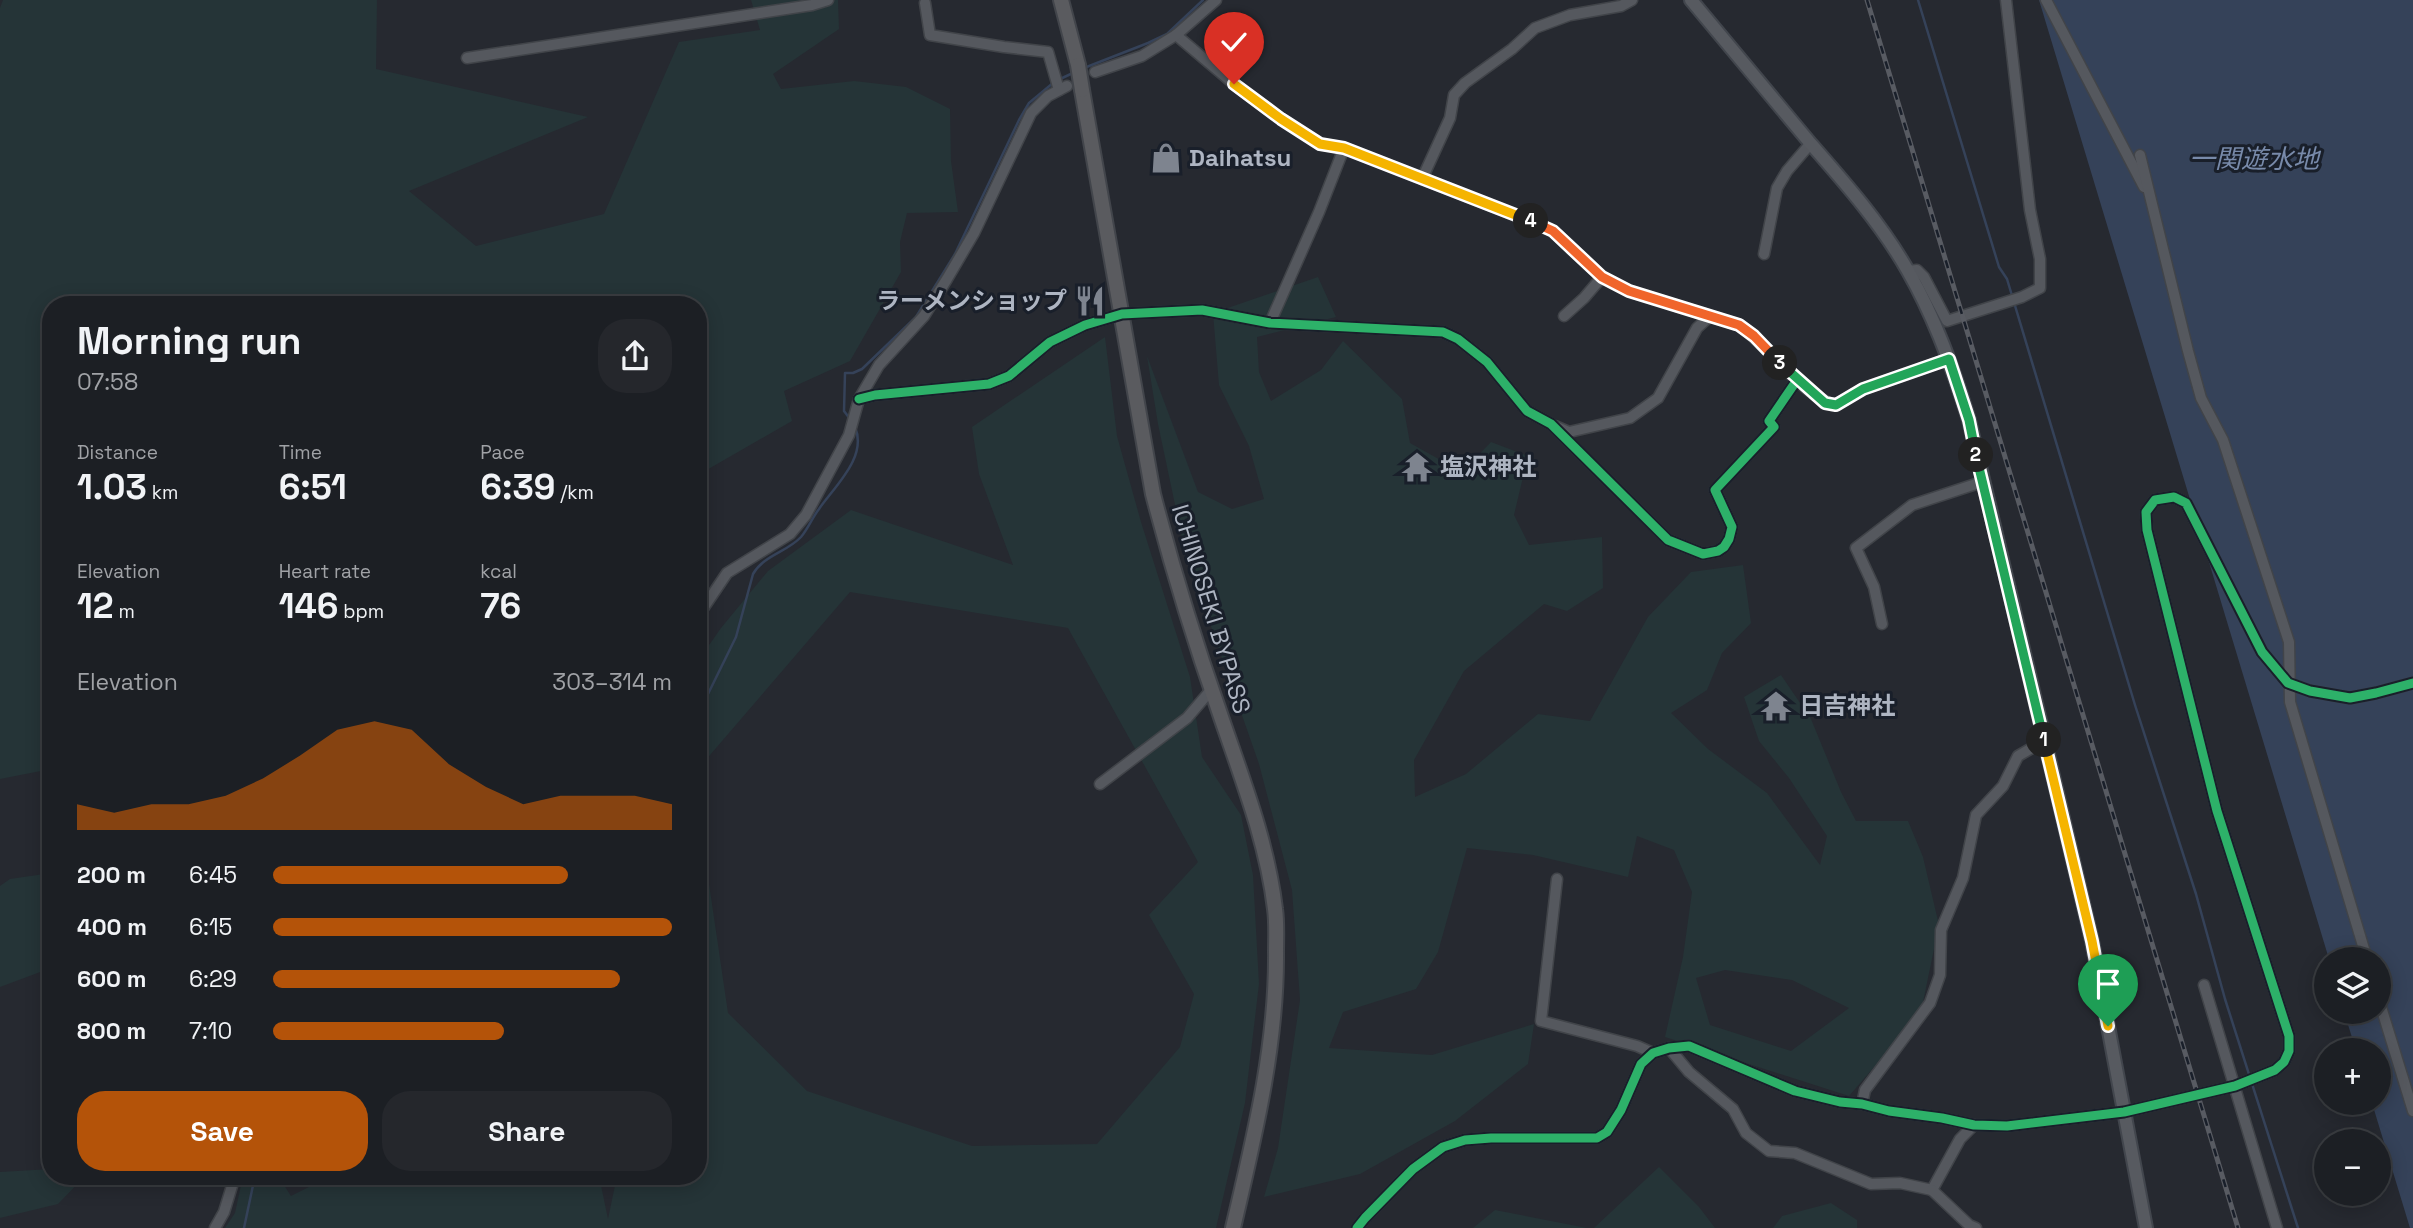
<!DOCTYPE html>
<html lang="en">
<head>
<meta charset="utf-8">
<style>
	:root { --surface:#1c1f24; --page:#25272c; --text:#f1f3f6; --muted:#a0a2a6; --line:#3a3d41; --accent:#b45309 }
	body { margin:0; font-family:"Space Grotesk","Noto Sans JP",sans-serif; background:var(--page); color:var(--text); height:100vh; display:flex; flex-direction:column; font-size:26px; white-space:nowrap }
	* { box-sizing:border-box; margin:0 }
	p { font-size:23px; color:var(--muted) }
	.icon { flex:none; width:38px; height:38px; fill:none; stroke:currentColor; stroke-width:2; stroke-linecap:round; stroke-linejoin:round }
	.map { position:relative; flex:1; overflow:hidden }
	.sheet { position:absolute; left:42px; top:296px; width:665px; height:889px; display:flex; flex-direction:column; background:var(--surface); border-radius:28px; box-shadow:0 4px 18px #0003,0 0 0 2px var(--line) }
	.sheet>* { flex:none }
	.buttons { position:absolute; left:2314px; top:947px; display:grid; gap:14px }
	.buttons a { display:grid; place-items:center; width:77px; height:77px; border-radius:50%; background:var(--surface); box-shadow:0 4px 18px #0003,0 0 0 2px var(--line); font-size:35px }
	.pin { position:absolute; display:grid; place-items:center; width:60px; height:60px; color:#fff; margin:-72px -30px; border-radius:50% 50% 50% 0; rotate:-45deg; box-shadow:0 0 7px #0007 }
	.pin .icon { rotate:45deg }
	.km { position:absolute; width:35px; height:35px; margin:-18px; border-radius:50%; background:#222; color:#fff; font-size:19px; line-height:35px; text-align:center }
	.round { display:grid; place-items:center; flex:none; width:74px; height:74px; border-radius:28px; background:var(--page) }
	.summary { display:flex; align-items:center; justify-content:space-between; height:119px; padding:0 35px }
	h1 { font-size:38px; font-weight:800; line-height:52px }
	.stats { display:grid; grid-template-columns:repeat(3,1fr); gap:10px; height:119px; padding:7px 35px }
	.stats div { display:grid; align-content:center }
	.stats b { font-size:35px; font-weight:800 }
	.stats small { font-size:19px; font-weight:400 }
	.stats p { font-size:19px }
	.chart { height:196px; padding:14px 35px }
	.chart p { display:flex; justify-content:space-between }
	.chart svg { width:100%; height:126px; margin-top:7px; fill:var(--accent); opacity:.7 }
	.cta { display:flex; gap:14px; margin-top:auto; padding:14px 35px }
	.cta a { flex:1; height:80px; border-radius:28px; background:var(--accent); color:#fff; font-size:28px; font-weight:800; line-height:80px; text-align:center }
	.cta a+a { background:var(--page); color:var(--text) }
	ul { padding:0 35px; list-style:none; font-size:23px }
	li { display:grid; grid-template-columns:112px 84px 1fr; align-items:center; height:52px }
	li i { height:18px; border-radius:9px; background:var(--accent) }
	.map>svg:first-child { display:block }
	.green { fill:#253437; fill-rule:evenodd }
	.water { fill:#354259 }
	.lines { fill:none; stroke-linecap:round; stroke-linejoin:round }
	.stream { stroke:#354259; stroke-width:2.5 }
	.minor-casing { stroke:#414449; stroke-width:13 }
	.major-casing { stroke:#42464d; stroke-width:16 }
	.highway-casing { stroke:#42454b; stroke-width:18 }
	.minor { stroke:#55585e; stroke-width:10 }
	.major { stroke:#575a60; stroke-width:12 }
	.highway { stroke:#5a5b5f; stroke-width:14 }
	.rail-casing { stroke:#585b62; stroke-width:5 }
	.rail { stroke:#191f2a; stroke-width:2.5; stroke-dasharray:8; stroke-linecap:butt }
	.highway-bridge-casing { stroke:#42454b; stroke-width:18; stroke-linecap:butt }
	.highway-bridge { stroke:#5a5b5f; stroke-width:14 }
	.cycleway-casing { stroke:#191f2a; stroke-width:13 }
	.cycleway { stroke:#2db169; stroke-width:9 }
	.split-1-casing { stroke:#fff; stroke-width:14 }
	.split-2-casing { stroke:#fff; stroke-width:14 }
	.split-3-casing { stroke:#fff; stroke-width:14 }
	.split-4-casing { stroke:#fff; stroke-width:14 }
	.split-5-casing { stroke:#fff; stroke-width:14 }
	.split-1 { stroke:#f5b400; stroke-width:9 }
	.split-2 { stroke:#22a559; stroke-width:9 }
	.split-3 { stroke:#22a559; stroke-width:9 }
	.split-4 { stroke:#f0652b; stroke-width:9 }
	.split-5 { stroke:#f5b400; stroke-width:9 }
	.labels { text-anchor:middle; stroke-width:6; stroke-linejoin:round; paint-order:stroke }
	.poi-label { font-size:24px; font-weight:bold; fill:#aeb5c2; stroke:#191f2a; text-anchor:start }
	.street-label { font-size:24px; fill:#aeb5c2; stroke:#191f2a }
	.water-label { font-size:26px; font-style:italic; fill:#788aaa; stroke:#191f2a }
</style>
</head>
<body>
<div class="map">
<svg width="2413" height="1228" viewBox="0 0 2413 1228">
	<rect width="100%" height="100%" fill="#262930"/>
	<g class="green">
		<polygon points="3,0 377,0 376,69 588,117 409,191 476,246 604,214 679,42 760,30 751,0 838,0 839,29 773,74 781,89 854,81 906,87 950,109 951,161 958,212 907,213 900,242 901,272 850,361 784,391 792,421 698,475 698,304 51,304 51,769 0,779 0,8"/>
		<path d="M1318,277L1336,317L1257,337L1259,372L1271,401L1321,370L1343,341L1402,399L1410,443L1462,472L1491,442L1528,456L1514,515L1529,545L1602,537L1603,588L1567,611L1544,604L1464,671L1414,760L1415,797L1466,774L1538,714L1590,721L1648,617L1691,572L1743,565L1751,623L1722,653L1707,690L1671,713L1708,749L1767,793L1820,865L1827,836L1789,778L1759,741L1744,697L1781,675L1811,719L1841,792L1856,821H1908L1923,857L1939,925L1923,1002L1888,1051L1849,1096L1665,1037L1683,957L1692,892L1674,850L1637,836L1628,877L1533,855L1467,848L1438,952L1416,989L1343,1012L1329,1048L1432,1055L1534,1024L1528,1064L1455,1121L1360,1174L1264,1197L1278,1148L1300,1000L1292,890L1259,764L1185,552L1158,424L1147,356L1198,492L1232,509L1264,499L1249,446L1219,385L1213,313ZM1725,970L1792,980L1849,1008L1791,1051L1710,1025L1696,978Z"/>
		<polygon points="1105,337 1117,436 1141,522 1190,677 1202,757 1241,815 1253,875 1259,984 1245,1103 1216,1228 225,1228 235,1213 243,1176 278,1176 291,1196 331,1176 599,1176 608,1219 617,1176 698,1176 698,809 728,1013 807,1091 972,1146 1097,1144 1180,1047 1194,994 1149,915 1198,862 1068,628 850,592 698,769 698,661 721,628 768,571 851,510 1013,565 979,474 972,427"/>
		<polygon points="51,873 51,968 0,987 0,886 10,879"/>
		<polygon points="1659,1167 1699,1207 1715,1228 1594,1228"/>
		<polygon points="51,1169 51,1176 85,1176 58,1204 0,1218 0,1172"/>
		<polygon points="1831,1203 1857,1220 1857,1228 1773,1228 1782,1216"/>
		<polygon points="1495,1210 1587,1228 1473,1228"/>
	</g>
	<polygon class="water" points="2039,0 2413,0 2413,1228 2410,1228 2372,1103 2378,1102 2378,1050 2356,1050 2344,1012 2378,1012 2378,959 2329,959"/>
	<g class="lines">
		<g class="stream">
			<polyline points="1918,0 1999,267 2007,279 2135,705 2196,894 2225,999 2298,1228"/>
			<polyline points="1084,68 1148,43 1167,34 1203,0"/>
			<polyline points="1058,80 1075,72"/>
			<polyline points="850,419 844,411 845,373 853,373 862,369 916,317 955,254 1019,120 1029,103 1053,83"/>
			<path d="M698,710L707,696L736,637L753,574C764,555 787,552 801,537C808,529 812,518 819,509C834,487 868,457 855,427"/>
			<polyline points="244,1228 255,1176"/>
		</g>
		<g class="minor-casing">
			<g id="minor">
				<polyline points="2046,0 2144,187"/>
				<polyline points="925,3 930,35 1004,47 1048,52 1059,90"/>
				<path d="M1176,35L1234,84L1281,119L1320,144L1344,148L1530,221L1553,231L1602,277L1629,291L1739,325C1767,345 1805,399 1836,405L1863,389L1949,359"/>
				<polyline points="467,58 812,5 828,0"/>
				<polyline points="1095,72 1142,56 1176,35 1216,0"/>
				<polyline points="2140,155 2188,351 2201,398 2223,440 2289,642 2290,702 2367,959"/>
				<polyline points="1422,179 1450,118 1454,95 1465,83 1512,49 1535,28 1570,15 1621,6 1632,0"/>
				<polyline points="1764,254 1777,188 1787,171 1811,143"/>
				<polyline points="1908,271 1917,270 1924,277 1947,321 2022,297 2040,288 2040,259 2030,210 2006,0"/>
				<polyline points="1564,316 1584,298 1602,277"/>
				<polyline points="1270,323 1319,212 1344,148"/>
				<polyline points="859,399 875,395 989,384 1009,376 1050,342 1085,325 1122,314 1202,310 1270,323 1443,332 1458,339 1487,362 1527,411 1551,424 1668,540 1703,554 1718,551 1724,547 1729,539 1732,527 1715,490 1774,427 1769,421 1797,380"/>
				<polyline points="1555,426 1569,432 1630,418 1658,398 1697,328 1710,316"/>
				<polyline points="698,616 727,573 790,534 806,515 849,435 859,399 879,365 924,316 947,279 974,233 1031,113 1048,96 1067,86"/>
				<polyline points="1882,624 1874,587 1856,548 1912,505 1982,482"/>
				<polyline points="1100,784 1187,718 1211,690"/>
				<polyline points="1557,879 1541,1021 1637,1046 1653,1053"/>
				<polyline points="2204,985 2277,1228"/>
				<polyline points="2378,997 2413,1111"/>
				<polyline points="1669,1048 1689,1072 1733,1109 1746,1133 1769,1151 1795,1153 1871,1184 1900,1183 1932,1190 1960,1139 1974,1125"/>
				<polyline points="1862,1104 1865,1090 1930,1003 1940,975 1941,930 1963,878 1976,815 2003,786 2018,756 2044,741"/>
				<polyline points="1932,1190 1969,1225 1976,1228"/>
				<polyline points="215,1228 224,1212 235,1176"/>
				<polyline points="1357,1228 1365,1218 1413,1169 1443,1147 1465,1140 1491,1138 1597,1138 1607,1132 1621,1110 1641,1064 1653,1053 1669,1048 1689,1046 1795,1091 1840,1102 1862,1104 1889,1111 1942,1118 1974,1125 2007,1126 2124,1112 2235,1086 2275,1070 2284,1062 2289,1051 2289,1036 2217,811 2147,530 2146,512 2155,500 2174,497 2186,503 2262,652 2288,683 2310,691 2350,698 2376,693 2413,683"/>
			</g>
		</g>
		<g class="major-casing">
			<path id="major" d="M1691,0C1731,48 1771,96 1811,144C1846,184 1882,225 1908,271C1935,318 1953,368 1969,420L2092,941L2146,1228"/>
		</g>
		<g class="highway-casing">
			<g id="highway">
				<polyline points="1061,0 1078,65"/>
				<path d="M1082,90L1153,494C1172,567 1194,640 1219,711C1241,776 1267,841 1275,909C1277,923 1276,938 1276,952C1277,1045 1254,1138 1233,1228"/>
			</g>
		</g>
		<use href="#minor" class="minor"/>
		<use href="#major" class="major"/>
		<use href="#highway" class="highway"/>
		<g class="rail-casing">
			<polyline id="rail" points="1867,0 2238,1228"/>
		</g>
		<use href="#rail" class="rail"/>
		<g class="highway-bridge-casing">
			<polyline id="highway-bridge" points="1078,65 1082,90"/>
		</g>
		<use href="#highway-bridge" class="highway-bridge"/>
		<g class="cycleway-casing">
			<g id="cycleway">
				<polyline points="859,399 875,395 989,384 1009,376 1050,342 1085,325 1122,314 1202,310 1270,323 1443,332 1458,339 1487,362 1527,411 1551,424 1668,540 1703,554 1718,551 1724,547 1729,539 1732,527 1715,490 1774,427 1769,421 1797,380"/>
				<polyline points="1357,1228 1365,1218 1413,1169 1443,1147 1465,1140 1491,1138 1597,1138 1607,1132 1621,1110 1641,1064 1653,1053 1669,1048 1689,1046 1795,1091 1840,1102 1862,1104 1889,1111 1942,1118 1974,1125 2007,1126 2124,1112 2235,1086 2275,1070 2284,1062 2289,1051 2289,1036 2217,811 2147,530 2146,512 2155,500 2174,497 2186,503 2262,652 2288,683 2310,691 2350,698 2376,693 2413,683"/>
			</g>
		</g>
		<use href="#cycleway" class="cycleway"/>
	</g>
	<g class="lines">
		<g class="split-1-casing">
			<polyline id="split-1" points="2044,740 2092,941 2108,1026"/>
		</g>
		<g class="split-2-casing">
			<polyline id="split-2" points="1976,455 2044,740"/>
		</g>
		<g class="split-3-casing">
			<polyline id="split-3" points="1780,363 1825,403 1836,405 1863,389 1949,359 1969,420 1976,455"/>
		</g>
		<g class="split-4-casing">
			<polyline id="split-4" points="1531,221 1553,231 1602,277 1629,291 1739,325 1754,336 1780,363"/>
		</g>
		<g class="split-5-casing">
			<polyline id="split-5" points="1234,84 1281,119 1320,144 1344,148 1531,221"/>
		</g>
		<use href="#split-1" class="split-1"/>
		<use href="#split-2" class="split-2"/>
		<use href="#split-3" class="split-3"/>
		<use href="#split-4" class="split-4"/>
		<use href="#split-5" class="split-5"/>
	</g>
	<defs>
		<g id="shop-bare" transform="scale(2.415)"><path d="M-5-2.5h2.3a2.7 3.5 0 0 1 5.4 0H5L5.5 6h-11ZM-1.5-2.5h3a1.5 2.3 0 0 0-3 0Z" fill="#7e848f" stroke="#191f2a" stroke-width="2.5" paint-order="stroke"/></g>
		<g id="restaurant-bare" transform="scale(2.415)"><path d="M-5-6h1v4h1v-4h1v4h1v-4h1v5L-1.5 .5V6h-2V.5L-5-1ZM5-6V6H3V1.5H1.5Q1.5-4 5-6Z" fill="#7e848f" stroke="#191f2a" stroke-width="2.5" paint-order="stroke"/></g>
		<g id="temple-bare" transform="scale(2.415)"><path d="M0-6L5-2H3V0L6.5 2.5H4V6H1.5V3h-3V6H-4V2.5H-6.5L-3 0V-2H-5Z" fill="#7e848f" stroke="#191f2a" stroke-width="2.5" paint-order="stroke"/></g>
	</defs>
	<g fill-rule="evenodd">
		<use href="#shop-bare" x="1166" y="158"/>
		<use href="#restaurant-bare" x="1090" y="301"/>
		<use href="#temple-bare" x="1417" y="467"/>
		<use href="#temple-bare" x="1776" y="706"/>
	</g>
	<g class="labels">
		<g class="poi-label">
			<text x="1189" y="166">Daihatsu</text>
			<text x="1067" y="309" text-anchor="end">ラーメンショップ</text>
			<text x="1440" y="475">塩沢神社</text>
			<text x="1799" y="714">日吉神社</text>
		</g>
		<g class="street-label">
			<text transform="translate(1211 609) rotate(73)" y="8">ICHINOSEKI BYPASS</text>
		</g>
		<g class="water-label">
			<text x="2254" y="168">一関遊水地</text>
		</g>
	</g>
</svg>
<div class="buttons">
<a><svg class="icon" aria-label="layers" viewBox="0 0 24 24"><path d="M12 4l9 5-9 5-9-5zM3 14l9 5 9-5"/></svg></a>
<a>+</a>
<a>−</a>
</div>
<div class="pin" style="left:2108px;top:1026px;background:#1e9e55"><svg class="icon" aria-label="arrive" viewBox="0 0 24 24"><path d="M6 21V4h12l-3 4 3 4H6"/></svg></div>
<div class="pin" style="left:1234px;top:84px;background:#d93025"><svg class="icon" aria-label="check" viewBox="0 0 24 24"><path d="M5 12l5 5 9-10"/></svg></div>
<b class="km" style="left:2044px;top:740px">1</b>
<b class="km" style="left:1976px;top:455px">2</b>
<b class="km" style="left:1780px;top:363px">3</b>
<b class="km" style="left:1531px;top:221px">4</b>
<section class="sheet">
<div class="summary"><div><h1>Morning run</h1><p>07:58</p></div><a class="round"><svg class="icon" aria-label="share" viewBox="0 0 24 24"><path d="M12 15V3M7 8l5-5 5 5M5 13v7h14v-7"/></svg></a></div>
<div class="stats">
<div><p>Distance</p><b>1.03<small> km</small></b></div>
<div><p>Time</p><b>6:51</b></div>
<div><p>Pace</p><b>6:39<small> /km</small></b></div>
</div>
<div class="stats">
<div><p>Elevation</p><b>12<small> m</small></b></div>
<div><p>Heart rate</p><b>146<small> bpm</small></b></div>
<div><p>kcal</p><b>76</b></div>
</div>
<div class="chart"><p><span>Elevation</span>303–314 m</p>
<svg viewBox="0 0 160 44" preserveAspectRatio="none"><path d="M0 44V35L10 38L20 35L30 35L40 32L50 26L60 18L70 9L80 6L90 9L100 21L110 29L120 35L130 32L140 32L150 32L160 35V44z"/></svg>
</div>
<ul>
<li><b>200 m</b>6:45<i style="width:74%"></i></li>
<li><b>400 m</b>6:15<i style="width:100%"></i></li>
<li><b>600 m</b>6:29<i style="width:87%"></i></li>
<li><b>800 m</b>7:10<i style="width:58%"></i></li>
</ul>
<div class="cta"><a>Save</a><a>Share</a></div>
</section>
</div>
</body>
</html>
